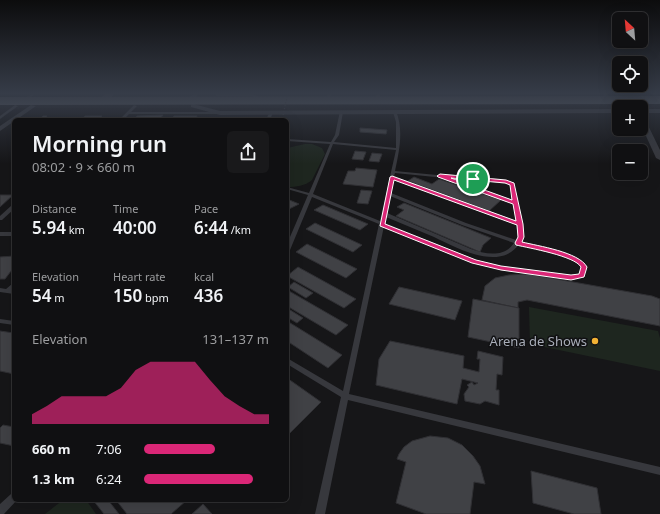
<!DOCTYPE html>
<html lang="en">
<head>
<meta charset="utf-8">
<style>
	:root { --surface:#101012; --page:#19191b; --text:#f1f3f6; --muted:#9c9d9f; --line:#303032; --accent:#db2777 }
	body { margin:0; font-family:"Noto Sans",sans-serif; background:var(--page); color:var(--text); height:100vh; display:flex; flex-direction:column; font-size:15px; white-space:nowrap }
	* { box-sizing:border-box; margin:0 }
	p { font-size:13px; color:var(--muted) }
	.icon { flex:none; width:22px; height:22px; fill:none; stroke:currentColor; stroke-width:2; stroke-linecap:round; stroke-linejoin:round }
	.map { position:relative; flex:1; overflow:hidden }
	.side { position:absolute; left:12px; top:118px; width:277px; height:384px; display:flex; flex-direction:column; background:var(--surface); border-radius:6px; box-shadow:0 4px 16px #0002,0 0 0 1px var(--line) }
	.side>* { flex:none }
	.needle { width:26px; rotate:334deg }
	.tools { position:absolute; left:612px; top:12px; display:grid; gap:8px }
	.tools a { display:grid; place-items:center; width:36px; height:36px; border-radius:6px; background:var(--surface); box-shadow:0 4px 16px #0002,0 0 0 1px var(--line); font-size:20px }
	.pin { position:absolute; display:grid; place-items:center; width:34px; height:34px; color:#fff; margin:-17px; border:2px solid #fff; border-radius:50%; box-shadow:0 1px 4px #0007 }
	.round { display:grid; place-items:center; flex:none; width:42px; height:42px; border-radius:6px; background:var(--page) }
	.overview { display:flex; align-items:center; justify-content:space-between; height:68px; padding:0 20px }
	h1 { font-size:22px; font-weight:600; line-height:30px }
	.stats { display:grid; grid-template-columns:repeat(3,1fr); gap:6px; height:68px; padding:4px 20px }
	.stats div { display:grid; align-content:center }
	.stats b { font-size:17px; font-weight:600 }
	.stats small { font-size:11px; font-weight:400 }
	.stats p { font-size:11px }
	.chart { height:112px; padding:8px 20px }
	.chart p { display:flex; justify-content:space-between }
	.chart svg { width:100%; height:72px; margin-top:4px; fill:var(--accent); opacity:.7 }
	ul { padding:0 20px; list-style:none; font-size:13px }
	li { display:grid; grid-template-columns:64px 48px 1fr; align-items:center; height:30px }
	li i { height:10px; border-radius:5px; background:var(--accent) }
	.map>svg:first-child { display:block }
	.green { fill:#1e261f }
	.building { fill:#404145; stroke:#303034 }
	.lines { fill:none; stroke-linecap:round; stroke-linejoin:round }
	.lane { fill:#37383d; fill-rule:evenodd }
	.street { fill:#37383d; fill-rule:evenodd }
	.secondary { fill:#45474d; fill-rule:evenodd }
	.highway { fill:#63666e; fill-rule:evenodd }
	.path-bridge { stroke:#3d3f44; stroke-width:1; stroke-dasharray:1 2; stroke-linecap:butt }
	.route { fill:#db2777; stroke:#fff; fill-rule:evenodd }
	.poi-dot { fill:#f2b134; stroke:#111113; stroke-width:1.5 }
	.labels { text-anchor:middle; stroke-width:3; stroke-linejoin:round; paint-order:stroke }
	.near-poi-label { font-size:13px; fill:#a8adb8; stroke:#111113; text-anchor:end }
</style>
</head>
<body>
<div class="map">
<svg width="660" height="514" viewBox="0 0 660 514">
	<rect width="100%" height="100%" fill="#161618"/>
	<g class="green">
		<path d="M305,144H312L322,148L325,154L312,180C305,186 296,187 287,187V148Z"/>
		<polygon points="529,307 658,331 660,338 660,371 530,344"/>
		<polygon points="63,500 86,500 96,514 45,514"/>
	</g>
	<g class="building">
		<polygon points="163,115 159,120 134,120 137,116"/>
		<polygon points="43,116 47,116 45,118 48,118 46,120 18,120 40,119"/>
		<polygon points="85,116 102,116 98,120 81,120"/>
		<polygon points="174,116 197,116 195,120 171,120"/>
		<polygon points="360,128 387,130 386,134 360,132"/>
		<polygon points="355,151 366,152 363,160 352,159"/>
		<polygon points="372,153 382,154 379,162 369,161"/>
		<polygon points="356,168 377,170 373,187 343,184 348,171 355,171"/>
		<polygon points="414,177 432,184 439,179 501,200 489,211 408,181"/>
		<polygon points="361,190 372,191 368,204 357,203"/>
		<polygon points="0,195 13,195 0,207"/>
		<polygon points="287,199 299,204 289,209 287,208"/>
		<polygon points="404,203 491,238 483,245 480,252 396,216 404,210 397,207"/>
		<polygon points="323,205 368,224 360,230 314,210"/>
		<polygon points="315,223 362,245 353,252 306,229"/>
		<polygon points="307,244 357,269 346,278 296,252"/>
		<polygon points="14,256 14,267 5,279 0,279 0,257"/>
		<polygon points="298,267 356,299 344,308 287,276"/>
		<polygon points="528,274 652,296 660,299 660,326 527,300 518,302 518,308 482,300 485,286 495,278 509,275"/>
		<polygon points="294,282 313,293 306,298 288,287"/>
		<polygon points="399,287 462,301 455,320 389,304"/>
		<polygon points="289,291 348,325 336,335 287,306 287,292"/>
		<polygon points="473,299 519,308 519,348 468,337"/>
		<polygon points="287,308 303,318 297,323 287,317"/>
		<polygon points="287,321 342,355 328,368 287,341"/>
		<polygon points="0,331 14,333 14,374 0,371"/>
		<polygon points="390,341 464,356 463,368 479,372 480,359 477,359 478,351 503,357 502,375 497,374 496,390 499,390 499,405 485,401 480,404 465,401 464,394 469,387 467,385 472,382 474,385 478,383 462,379 457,404 376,385 379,359"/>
		<polygon points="287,378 321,402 287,436"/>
		<polygon points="3,425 14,427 14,446 0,443 0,428"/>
		<polygon points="430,436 448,438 462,445 473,456 480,466 485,484 474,482 470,514 426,514 396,503 406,462 397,459 399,454 404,447 412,441"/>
		<polygon points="531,471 597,488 601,514 574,514 533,503"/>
		<polygon points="93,500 108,500 119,514 104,514"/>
		<polygon points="116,500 187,500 171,514 127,514"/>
		<polygon points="203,504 212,514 192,514"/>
	</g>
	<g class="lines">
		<g class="lane">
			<polygon points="34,93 37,93 24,101 21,100"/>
			<polygon points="328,93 332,93 329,101 327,102 325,101"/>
			<polygon points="377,93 381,93 379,101 377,102 375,101"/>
			<polygon points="217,94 252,94 258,96 260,101 257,102 256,98 252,96 216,96 216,94"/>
			<polygon points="15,105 18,106 0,119 0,116"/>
			<polygon points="134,105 137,106 131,112 219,112 221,113 219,114 129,114 123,120 119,120"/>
			<polygon points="270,111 273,112 270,120 266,120"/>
			<path d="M340,111L343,112L339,135L334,142L396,148V122L393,112L396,111C404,130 399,152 395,171L510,182L514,183L518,203V204L521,223L522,224L521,225L524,237L520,242C541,247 574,249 587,267L584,277L571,279L501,270L472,262L384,226L349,394L660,467V475L348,400L325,514H315L341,397L287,364V358L343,391L379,224L312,197L290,250L287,252V244L308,195L287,189V187L309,193L330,144L287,141V139L331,142L335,135ZM333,144L396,150L380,221L313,194ZM395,173L445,178V180L513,204L516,221L394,176ZM394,179L516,224L518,237L516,240L466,223L391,193ZM450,179L509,184L510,185L512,200ZM390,196L462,225L514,243C504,258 485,254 471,249L387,213ZM386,217C402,224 418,230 434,237C457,248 500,272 519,244C536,249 570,253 581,267L579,274L571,275L501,266L476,260L385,223Z"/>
			<polygon points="12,205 14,205 14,209 2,220 0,220 0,216"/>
			<rect x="0" y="232" width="14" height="4"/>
			<polygon points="14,283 14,288 12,290 14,290 14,294 0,292 0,288 6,289 12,284"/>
			<polygon points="0,319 14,321 14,325 0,323"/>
			<polygon points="14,492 14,500 17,500 4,514 0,514 0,504 11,494"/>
		</g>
		<g class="street">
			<polygon points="194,93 200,93 191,102 187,102 187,100"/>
			<polygon points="602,93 608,93 611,100 610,101 606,101"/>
			<polygon points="193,104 220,111 619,109 619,113 220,115 191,107 191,105"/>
			<polygon points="31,105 36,106 0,131 0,126"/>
			<rect x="641" y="109" width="19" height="4"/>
			<polygon points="641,115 644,117 660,150 660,160 656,158 641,125"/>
		</g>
		<polygon class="secondary" points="106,93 115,93 106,103 100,103 98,101"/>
		<polygon class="highway" points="660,96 660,104 0,105 0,97"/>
		<polyline class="path-bridge" points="283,115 287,97"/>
	</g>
	<linearGradient id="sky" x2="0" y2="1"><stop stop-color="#0c0c0d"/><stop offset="0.57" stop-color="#363c48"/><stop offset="1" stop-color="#363c48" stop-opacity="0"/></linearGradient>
	<rect width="660" height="164" fill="url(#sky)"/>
	<path class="route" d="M440,174L506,180L514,183L523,224L524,237L522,242C538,246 579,252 587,267L584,277L571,280L501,270L472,263L380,226L390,177L392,176L516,221L513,204L438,177L437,176ZM451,178L505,183L510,185L512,200ZM394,180L517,225L518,237L515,243L516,245C529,248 575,256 581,267L579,274L571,275L501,266L476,260L385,224Z"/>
	<circle class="poi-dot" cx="595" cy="341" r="4"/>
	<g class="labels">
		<g class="near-poi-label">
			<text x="587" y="346">Arena de Shows</text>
		</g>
	</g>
</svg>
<div class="tools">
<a><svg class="needle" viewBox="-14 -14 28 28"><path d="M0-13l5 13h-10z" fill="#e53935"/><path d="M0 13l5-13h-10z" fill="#9c9d9f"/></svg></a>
<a><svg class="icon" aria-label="locate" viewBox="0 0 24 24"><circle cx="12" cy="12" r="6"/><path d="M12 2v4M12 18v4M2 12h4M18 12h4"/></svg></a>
<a>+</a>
<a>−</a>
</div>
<div class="pin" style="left:473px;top:179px;background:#1e9e55"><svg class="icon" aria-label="arrive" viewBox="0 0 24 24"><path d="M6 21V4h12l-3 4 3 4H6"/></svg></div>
<section class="side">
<div class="overview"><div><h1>Morning run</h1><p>08:02 · 9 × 660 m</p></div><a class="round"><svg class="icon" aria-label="share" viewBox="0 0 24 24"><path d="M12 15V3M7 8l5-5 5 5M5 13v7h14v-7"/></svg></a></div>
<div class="stats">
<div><p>Distance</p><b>5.94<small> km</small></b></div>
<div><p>Time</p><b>40:00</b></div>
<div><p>Pace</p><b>6:44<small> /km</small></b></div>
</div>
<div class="stats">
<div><p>Elevation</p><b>54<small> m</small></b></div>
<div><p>Heart rate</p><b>150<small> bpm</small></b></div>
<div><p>kcal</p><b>436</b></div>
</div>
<div class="chart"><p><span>Elevation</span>131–137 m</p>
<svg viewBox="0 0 160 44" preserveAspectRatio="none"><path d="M0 44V38L10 33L20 27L30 27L40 27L50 27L60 22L70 11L80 6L90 6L100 6L110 6L120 17L130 27L140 33L150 38L160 38V44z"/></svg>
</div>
<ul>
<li><b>660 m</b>7:06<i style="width:57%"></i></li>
<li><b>1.3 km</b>6:24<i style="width:87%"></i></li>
</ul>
</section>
</div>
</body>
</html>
